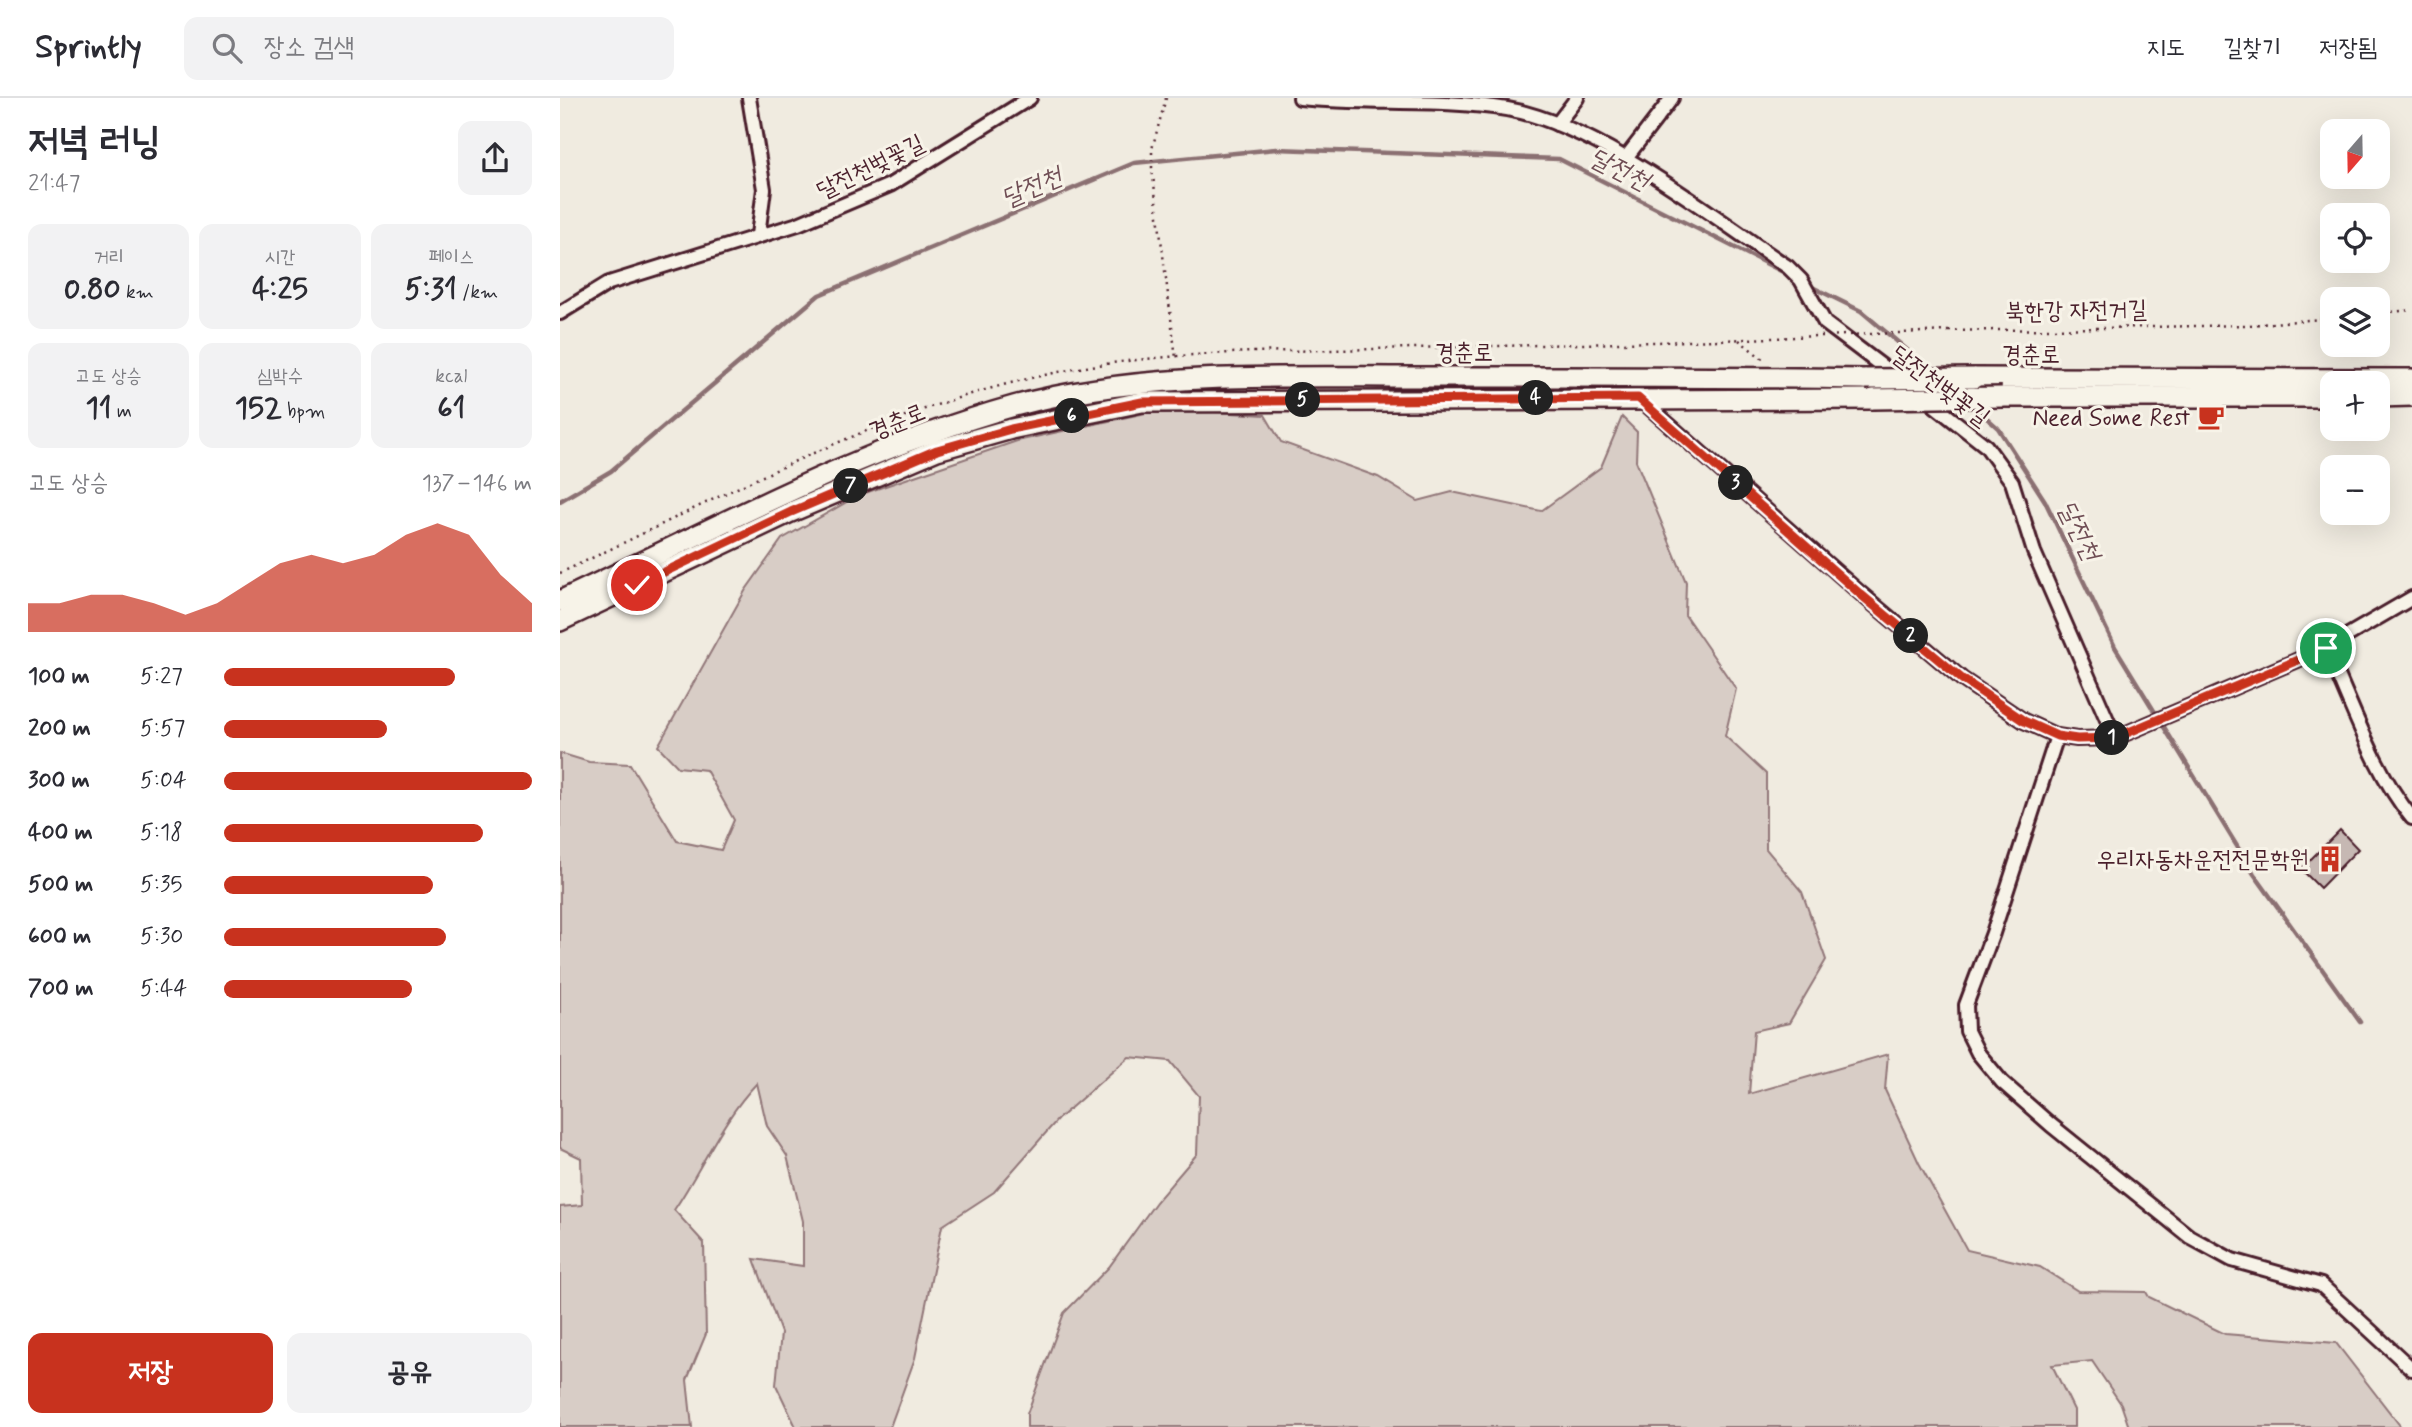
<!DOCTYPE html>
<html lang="ko">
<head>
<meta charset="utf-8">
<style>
	:root { --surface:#fff; --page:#f2f2f3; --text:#2b2b33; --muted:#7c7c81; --line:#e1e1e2; --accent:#c8321e }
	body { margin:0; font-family:Mynerve,"Poor Story",sans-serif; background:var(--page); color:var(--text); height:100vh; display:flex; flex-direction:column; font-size:26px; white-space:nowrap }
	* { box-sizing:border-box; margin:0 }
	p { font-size:23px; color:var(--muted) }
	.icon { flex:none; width:38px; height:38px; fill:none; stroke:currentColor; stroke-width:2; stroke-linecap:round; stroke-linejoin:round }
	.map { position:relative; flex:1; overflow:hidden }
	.side { display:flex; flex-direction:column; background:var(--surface); width:560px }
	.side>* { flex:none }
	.needle { width:46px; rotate:200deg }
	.tools { position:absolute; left:1760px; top:21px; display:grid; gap:14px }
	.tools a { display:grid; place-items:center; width:70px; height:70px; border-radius:14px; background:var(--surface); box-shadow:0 7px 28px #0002; font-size:35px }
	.pin { position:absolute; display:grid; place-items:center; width:60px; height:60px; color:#fff; margin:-30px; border:4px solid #fff; border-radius:50%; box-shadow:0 2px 7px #0007 }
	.km { position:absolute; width:35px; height:35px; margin:-18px; border-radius:50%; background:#222; color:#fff; font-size:19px; line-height:35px; text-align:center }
	.round { display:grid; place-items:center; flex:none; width:74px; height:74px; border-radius:14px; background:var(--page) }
	.head { display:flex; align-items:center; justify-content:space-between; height:119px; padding:0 28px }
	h1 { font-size:38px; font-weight:700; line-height:52px }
	.metrics { display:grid; grid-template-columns:repeat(3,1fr); gap:10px; height:119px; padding:7px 28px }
	.metrics div { display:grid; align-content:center; border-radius:14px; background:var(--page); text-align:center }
	.metrics b { font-size:30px; font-weight:700 }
	.metrics small { font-size:19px; font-weight:400 }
	.metrics p { font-size:19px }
	.chart { height:196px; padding:14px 28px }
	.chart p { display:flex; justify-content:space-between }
	.chart svg { width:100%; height:126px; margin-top:7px; fill:var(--accent); opacity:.7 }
	.primary-button { display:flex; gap:14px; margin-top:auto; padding:14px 28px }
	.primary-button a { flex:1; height:80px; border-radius:14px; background:var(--accent); color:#fff; font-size:28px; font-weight:700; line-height:80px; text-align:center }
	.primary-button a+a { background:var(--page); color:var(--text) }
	ul { padding:0 28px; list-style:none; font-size:23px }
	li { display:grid; grid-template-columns:112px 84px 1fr; align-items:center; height:52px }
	li i { height:18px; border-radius:9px; background:var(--accent) }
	header { display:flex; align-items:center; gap:42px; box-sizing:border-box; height:98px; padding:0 35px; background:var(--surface); border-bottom:2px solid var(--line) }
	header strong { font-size:33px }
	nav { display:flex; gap:38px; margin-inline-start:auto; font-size:24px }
	.search { width:490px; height:63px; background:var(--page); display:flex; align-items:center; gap:18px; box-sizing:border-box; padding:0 24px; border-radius:14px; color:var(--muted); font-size:26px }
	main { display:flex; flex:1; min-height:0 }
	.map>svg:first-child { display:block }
	.green { fill:#d8cdc6; stroke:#917678; stroke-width:2 }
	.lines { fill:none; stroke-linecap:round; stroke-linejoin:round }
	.stream { stroke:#8b6f72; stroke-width:4.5 }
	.building { fill:#c6b8b3; stroke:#4a1f2b; stroke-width:2 }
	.street-casing { stroke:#4a1f2b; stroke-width:18 }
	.primary-casing { stroke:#4a1f2b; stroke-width:24 }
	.path { stroke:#4a1f2b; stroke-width:2.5; stroke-dasharray:2 5; stroke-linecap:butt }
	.street { stroke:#f7f3e8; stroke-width:12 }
	.primary { stroke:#f7f3e8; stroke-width:19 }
	.primary-bridge-casing { stroke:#4a1f2b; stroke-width:24; stroke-linecap:butt }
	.path-bridge { stroke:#4a1f2b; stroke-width:2.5; stroke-dasharray:2 5; stroke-linecap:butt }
	.primary-bridge { stroke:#f7f3e8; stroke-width:19 }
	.route-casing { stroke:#fff; stroke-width:14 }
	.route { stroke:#c8321e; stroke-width:9 }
	.labels { text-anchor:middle; stroke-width:6; stroke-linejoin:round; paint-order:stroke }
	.street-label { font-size:24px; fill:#4a1f2b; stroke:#f7f3e8 }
	.poi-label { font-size:24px; fill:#4a1f2b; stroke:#f7f3e8; text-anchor:end }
	.water-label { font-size:26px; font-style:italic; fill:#704e55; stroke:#f7f3e8 }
</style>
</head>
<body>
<header>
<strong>Sprintly</strong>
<div class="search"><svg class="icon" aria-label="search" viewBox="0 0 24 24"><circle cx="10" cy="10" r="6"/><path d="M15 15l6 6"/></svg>장소 검색</div>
<nav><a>지도</a><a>길찾기</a><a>저장됨</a></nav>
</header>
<main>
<section class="side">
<div class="head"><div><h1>저녁 러닝</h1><p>21:47</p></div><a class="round"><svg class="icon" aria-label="share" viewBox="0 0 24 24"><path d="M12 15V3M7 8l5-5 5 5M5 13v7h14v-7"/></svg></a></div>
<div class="metrics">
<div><p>거리</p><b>0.80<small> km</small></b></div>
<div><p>시간</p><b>4:25</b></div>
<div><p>페이스</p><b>5:31<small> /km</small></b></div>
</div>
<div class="metrics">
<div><p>고도 상승</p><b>11<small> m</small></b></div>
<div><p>심박수</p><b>152<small> bpm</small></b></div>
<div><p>kcal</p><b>61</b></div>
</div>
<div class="chart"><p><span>고도 상승</span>137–146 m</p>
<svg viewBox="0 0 160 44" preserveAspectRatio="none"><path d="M0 44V34L10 34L20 31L30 31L40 34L50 38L60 34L70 27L80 20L90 17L100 20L110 17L120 10L130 6L140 10L150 24L160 34V44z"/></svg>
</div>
<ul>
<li><b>100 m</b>5:27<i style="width:75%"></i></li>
<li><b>200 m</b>5:57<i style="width:53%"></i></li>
<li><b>300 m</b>5:04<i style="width:100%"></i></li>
<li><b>400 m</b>5:18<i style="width:84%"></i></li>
<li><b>500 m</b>5:35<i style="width:68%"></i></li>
<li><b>600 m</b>5:30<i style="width:72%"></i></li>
<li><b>700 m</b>5:44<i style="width:61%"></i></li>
</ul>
<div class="primary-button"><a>저장</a><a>공유</a></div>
</section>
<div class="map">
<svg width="1852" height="1329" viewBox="0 0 1852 1329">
	<rect width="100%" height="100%" fill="#f0ebe0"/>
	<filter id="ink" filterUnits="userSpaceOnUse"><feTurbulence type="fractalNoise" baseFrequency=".0143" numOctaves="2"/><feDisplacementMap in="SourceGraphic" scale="14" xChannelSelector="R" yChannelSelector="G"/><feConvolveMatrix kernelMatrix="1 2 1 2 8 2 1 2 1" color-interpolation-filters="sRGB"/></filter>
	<g filter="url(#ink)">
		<path class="green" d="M604,311L705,317L721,344L818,379L858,403L892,394L981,413L1041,369L1062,319L1077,334L1076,363L1126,484L1125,517L1176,591L1165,638L1206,676V751L1242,794L1266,862L1229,925L1194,933L1189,996L1328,956L1325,992L1359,1065L1407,1152L1480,1169L1518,1193L1586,1194L1589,1199L1665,1236L1776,1245L1841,1329H1569L1561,1306L1532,1263L1492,1267L1514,1312V1329H467V1316L504,1215L549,1169L596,1104L637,1056L639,998L610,963L569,959L498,1021L434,1094L382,1128L355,1260L330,1329H236L216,1287L221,1235L194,1161L243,1168V1123L227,1058L207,1028L197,985C162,1021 142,1071 114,1112L144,1145L146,1236L127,1282L132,1329H0V1109L22,1107L21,1060L0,1050V655L29,664L70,666L117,743L161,752L174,722L146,672L118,669L98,648L185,493L222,441L299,397L457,343Z"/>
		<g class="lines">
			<g class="stream">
				<polyline points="1248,187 1301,213 1372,273"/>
				<polyline points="1411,306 1438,330 1485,403 1555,549 1694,776 1800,924"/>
				<polyline points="0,403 51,373 259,197 574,65 716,51 999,61 1231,178"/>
			</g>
		</g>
		<polygon class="building" points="1780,732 1798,751 1760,790 1741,771"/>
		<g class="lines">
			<g class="street-casing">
				<g id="street">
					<polyline points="189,0 204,91 198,137"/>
					<path d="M740,0C809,7 879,0 947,11C1036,26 1152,118 1228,169L1241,182L1265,225L1339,281"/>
					<polyline points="997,26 1017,0"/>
					<polyline points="1065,61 1112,0"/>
					<polyline points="0,215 49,185 238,126 330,87 470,0"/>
					<polyline points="1365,300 1426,348 1452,384 1474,454 1555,640"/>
					<polyline points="1081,302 1299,494 1402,581 1464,623 1497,638 1517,641 1555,640 1766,550 1852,500"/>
					<path d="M1766,550C1791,604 1814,674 1852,720"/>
					<polyline points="1497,638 1433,835 1406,907 1407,933 1418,955 1442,984 1491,1027 1630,1139 1672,1162 1761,1187 1852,1271"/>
				</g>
			</g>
			<g class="primary-casing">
				<g id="primary">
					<polyline points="1414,280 1852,281"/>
					<polyline points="1442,299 1773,299"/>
					<polyline points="1818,299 1852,298"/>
					<path d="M0,503C148,434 296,352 454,308C583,273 720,279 852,279C1004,279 1155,278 1306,281"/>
					<polyline points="0,523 231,414 377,352 451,331 582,304 1313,301"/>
				</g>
			</g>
			<g class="path">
				<polyline points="606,0 592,51 592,70 616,260"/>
				<polyline points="1818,215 1852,212"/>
				<polyline points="1389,233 1689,227 1773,220"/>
				<polyline points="1179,242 1204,262"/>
				<path d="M0,475C155,403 307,317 476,279C585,253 702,254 814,251C962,247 1110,245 1257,238"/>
			</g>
			<use href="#street" class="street"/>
			<use href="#primary" class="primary"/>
			<g class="primary-bridge-casing">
				<g id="primary-bridge">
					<polyline points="1306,281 1414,280"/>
					<polyline points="1313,301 1442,299"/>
				</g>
			</g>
			<polyline class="path-bridge" points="1261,238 1389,233"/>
			<use href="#primary-bridge" class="primary-bridge"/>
		</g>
	</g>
	<g class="lines" filter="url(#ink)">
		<g class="route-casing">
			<polyline id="route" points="77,487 231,414 377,352 451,331 582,304 1078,300 1299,495 1402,581 1464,623 1497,638 1517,641 1555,640 1766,550"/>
		</g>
		<use href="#route" class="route"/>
	</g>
	<defs>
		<g id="cafe-bare" transform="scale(2.1)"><path d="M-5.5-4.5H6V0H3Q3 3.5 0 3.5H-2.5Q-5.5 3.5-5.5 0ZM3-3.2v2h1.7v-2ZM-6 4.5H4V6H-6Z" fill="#c8321e" stroke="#f7f3e8" stroke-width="2.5" paint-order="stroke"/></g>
		<g id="building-bare" transform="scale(2.1)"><path d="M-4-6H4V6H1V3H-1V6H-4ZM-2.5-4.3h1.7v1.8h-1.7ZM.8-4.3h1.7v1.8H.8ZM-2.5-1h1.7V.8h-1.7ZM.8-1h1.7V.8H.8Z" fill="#c8321e" stroke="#f7f3e8" stroke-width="2.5" paint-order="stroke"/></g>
	</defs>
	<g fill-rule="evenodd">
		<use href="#cafe-bare" x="1651" y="319"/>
		<use href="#building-bare" x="1770" y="761"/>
	</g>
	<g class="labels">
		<g class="street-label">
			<text transform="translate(310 68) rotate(-26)" y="8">달전천벚꽃길</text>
			<text transform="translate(1516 212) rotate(-1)" y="8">북한강 자전거길</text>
			<text x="904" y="262">경춘로</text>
			<text x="1471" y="264">경춘로</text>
			<text transform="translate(1381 287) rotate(37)" y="8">달전천벚꽃길</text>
			<text transform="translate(337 323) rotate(-22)" y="8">경춘로</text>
		</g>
		<g class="poi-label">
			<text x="1630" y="327">Need Some Rest</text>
			<text x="1749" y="769">우리자동차운전전문학원</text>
		</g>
		<g class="water-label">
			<text transform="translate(1060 70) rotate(27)" y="9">달전천</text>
			<text transform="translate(471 88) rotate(-23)" y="9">달전천</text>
			<text transform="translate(1520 432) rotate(64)" y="9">달전천</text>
		</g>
	</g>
</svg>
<div class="tools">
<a><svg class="needle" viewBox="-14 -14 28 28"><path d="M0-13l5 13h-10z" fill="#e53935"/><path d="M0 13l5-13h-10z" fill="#7c7c81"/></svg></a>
<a><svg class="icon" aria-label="locate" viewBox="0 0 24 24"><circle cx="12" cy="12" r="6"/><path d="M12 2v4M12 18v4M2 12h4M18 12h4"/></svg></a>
<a><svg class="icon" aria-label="layers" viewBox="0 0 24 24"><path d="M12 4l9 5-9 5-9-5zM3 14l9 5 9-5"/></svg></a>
<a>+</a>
<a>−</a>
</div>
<div class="pin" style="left:1766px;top:550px;background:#1e9e55"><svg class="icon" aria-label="arrive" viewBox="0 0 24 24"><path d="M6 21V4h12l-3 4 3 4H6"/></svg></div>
<div class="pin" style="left:77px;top:487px;background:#d93025"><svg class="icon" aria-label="check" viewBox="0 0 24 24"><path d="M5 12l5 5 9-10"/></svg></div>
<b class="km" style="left:1552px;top:640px">1</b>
<b class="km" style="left:1351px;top:538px">2</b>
<b class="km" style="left:1176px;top:385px">3</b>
<b class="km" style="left:976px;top:300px">4</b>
<b class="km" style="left:743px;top:302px">5</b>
<b class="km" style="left:512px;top:318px">6</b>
<b class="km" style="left:291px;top:388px">7</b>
</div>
</main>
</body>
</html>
